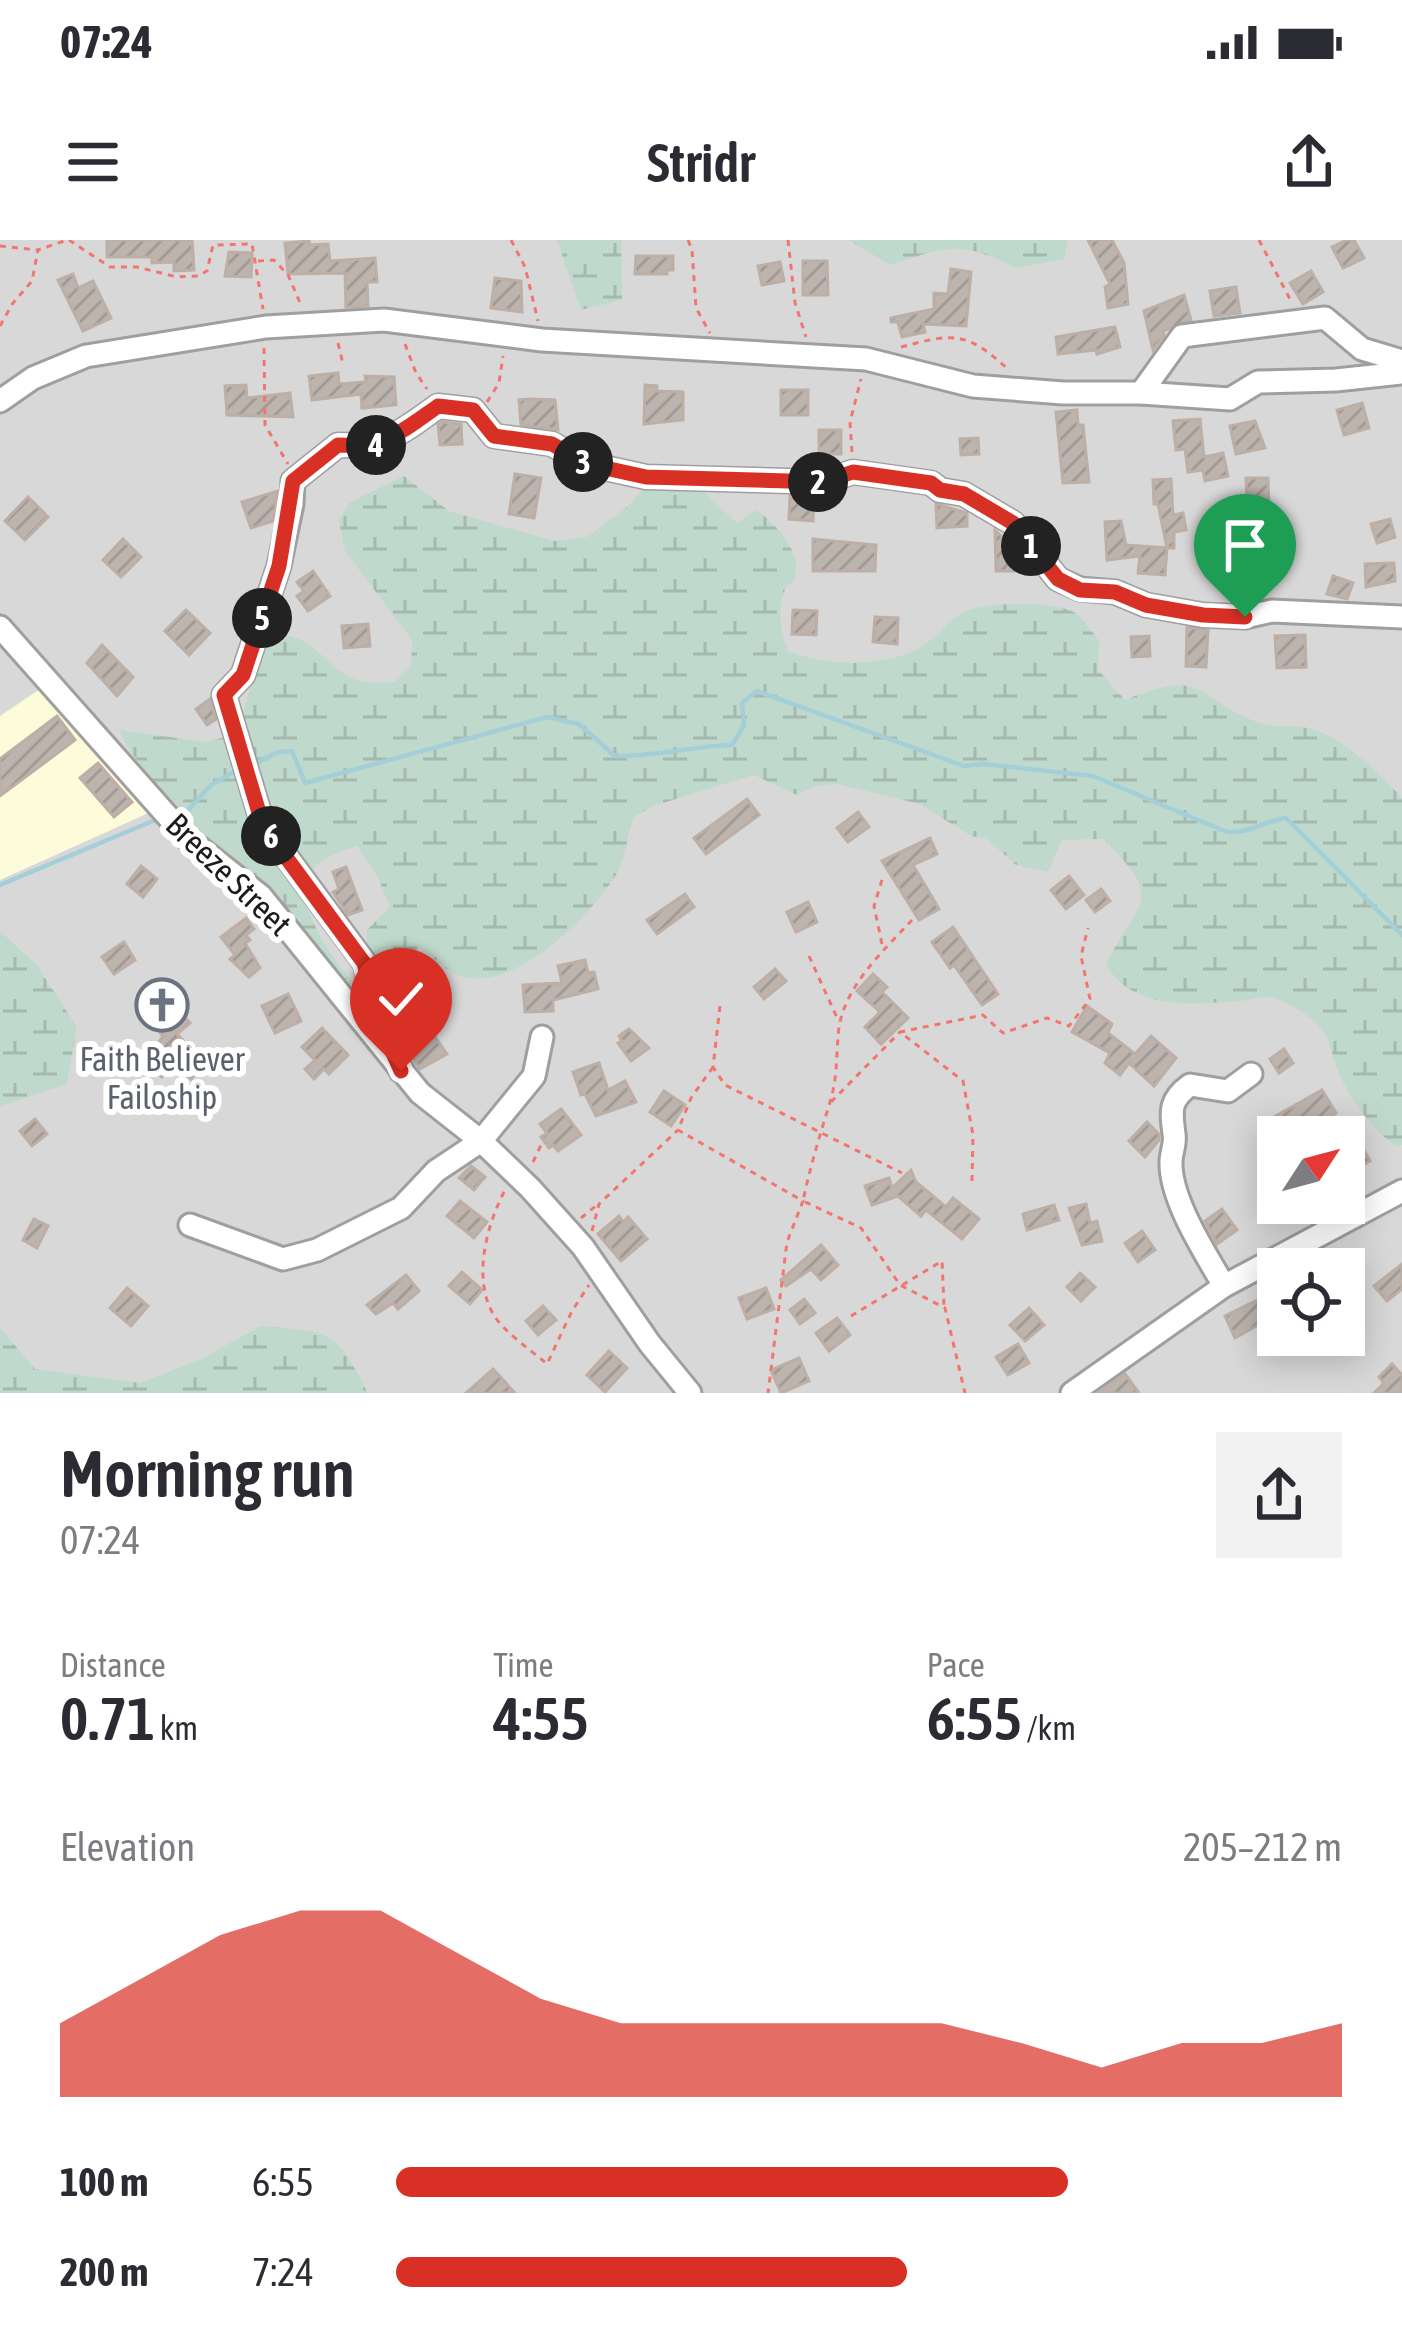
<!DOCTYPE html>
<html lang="en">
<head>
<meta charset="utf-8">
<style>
	:root { --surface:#fff; --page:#f2f2f3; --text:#2b2b33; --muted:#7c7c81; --accent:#d93025 }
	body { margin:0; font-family:"Asap Condensed",sans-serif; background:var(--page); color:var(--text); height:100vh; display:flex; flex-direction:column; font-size:45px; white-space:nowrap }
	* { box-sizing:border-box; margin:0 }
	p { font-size:39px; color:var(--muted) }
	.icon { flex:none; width:66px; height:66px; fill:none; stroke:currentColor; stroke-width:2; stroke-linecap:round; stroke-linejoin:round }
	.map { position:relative; height:1153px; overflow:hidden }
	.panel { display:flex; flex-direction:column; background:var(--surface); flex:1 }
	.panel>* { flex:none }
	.needle { width:78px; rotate:54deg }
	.tools { position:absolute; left:1257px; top:876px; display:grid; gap:24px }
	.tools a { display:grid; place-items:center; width:108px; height:108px; border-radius:0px; background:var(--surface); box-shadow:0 6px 30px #0003; font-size:60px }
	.pin { position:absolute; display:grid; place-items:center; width:102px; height:102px; color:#fff; margin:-123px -51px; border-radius:50% 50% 50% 0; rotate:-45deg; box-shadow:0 0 12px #0007 }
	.pin .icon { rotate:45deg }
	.km { position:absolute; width:60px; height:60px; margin:-30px; border-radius:50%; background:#222; color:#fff; font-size:33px; line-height:60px; text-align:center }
	.round { display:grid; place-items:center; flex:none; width:126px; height:126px; border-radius:0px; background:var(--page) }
	.summary { display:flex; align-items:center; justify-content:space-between; height:204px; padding:0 60px }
	h1 { font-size:66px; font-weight:600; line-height:90px }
	.stats { display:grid; grid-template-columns:repeat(3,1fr); gap:18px; height:204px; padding:12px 60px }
	.stats div { display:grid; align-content:center }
	.stats b { font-size:60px; font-weight:600 }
	.stats small { font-size:33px; font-weight:400 }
	.stats p { font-size:33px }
	.chart { height:336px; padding:24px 60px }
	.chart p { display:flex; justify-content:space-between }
	.chart svg { width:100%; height:216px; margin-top:12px; fill:var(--accent); opacity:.7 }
	ul { padding:0 60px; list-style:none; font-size:39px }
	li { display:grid; grid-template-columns:192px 144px 1fr; align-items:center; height:90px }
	li i { height:30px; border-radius:15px; background:var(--accent) }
	.status { display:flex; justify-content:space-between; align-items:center; height:84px; padding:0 60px; background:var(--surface); direction:ltr }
	.status svg { height:33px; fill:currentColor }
	header { display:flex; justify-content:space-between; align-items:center; height:156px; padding:0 60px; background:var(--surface); font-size:54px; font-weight:600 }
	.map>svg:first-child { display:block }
	.residential { fill:#d9d8d8; fill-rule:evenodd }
	.education { fill:#fdfcda }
	.wetland { fill:url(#wetland-marsh) }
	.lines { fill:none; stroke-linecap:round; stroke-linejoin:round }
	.stream { stroke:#a4ced8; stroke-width:4.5 }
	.building { fill:url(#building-hatch); stroke:#bdafa5; stroke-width:3 }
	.minor-casing { stroke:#9f9f9f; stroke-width:27 }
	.path { stroke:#f1766e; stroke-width:3; stroke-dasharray:6 6; stroke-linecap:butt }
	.minor { stroke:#fff; stroke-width:21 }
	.route-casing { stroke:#fff; stroke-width:24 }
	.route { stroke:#d93025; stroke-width:15 }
	.labels { text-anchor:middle; stroke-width:12; stroke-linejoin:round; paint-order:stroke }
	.street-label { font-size:33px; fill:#1b1b1b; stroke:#fff }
	.worship-label { font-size:33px; fill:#5b616d; stroke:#fff }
</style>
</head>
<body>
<div class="status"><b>07:24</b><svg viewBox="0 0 49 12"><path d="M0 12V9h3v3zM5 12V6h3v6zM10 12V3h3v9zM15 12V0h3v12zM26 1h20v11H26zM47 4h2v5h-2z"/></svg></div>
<header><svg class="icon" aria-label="menu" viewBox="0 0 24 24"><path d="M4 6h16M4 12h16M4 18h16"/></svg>Stridr<svg class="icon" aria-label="share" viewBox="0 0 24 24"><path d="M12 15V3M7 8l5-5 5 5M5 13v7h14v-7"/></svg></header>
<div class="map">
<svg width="1402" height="1153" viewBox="0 0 1402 1153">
	<defs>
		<pattern id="wetland-marsh" width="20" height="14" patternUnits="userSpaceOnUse" patternTransform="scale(3)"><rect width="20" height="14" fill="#bfdacc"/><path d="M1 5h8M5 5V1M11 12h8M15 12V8" fill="none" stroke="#a4baaf"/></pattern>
		<pattern id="building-hatch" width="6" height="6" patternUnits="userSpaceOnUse" patternTransform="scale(3)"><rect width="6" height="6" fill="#bdb4ae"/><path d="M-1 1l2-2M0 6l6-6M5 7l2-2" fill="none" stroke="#a29a95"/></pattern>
	</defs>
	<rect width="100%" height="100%" fill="#ece8e1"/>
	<path class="residential" d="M0,0H1402V1153H0ZM1278,897H1344V963H1278ZM1278,1029H1344V1095H1278Z"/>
	<polygon class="education" points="43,447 153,571 0,640 0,476"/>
	<g class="wetland">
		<polygon points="557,0 621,0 622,60 581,70"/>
		<path d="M849,0H1068L1064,19L1015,28C961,0 948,6 890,25Z"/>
		<path d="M404,236L449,271L554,301L587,297L627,267L647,245L701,249L737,283L755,270C774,280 802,312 795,335C791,350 789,338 784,352C777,371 781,393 788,411C828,426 874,427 914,411C934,402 946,381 966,371C985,362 1057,361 1075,373C1084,379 1093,393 1099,401L1098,430L1125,460C1209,426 1191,458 1260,483C1278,489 1297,484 1315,490C1345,499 1381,535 1402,558V905L1397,906C1372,891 1352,861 1339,834C1332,817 1331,798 1317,784C1306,773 1291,765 1277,759C1265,754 1254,760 1241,761C1194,764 1132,772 1106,724C1139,658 1167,661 1103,599L1062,600L1048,632L1016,625L987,599L971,596L920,564L837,544L816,546L797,555L754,535L653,566L634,577C627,595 625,623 614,638C588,678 511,756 458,735C444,730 432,716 420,708L382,726C369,716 366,707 367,690L390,667L377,635L357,606C335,613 317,621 302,640C305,681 331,716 357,747L353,761L183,577C162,547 134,524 119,490L205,502L237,494L259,417L276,396C311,390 326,429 357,440C368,444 383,442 395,442L411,426L412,400L345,311L339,280L349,263Z"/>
		<polygon points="0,691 36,724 77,787 67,844 0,866"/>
		<path d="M261,1086C333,1093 334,1087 368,1153H0V1088L35,1129L140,1143L199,1120Z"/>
	</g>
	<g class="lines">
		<g class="stream">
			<path d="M250,526L278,512L292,511L305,543L547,477L579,484L615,516C655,517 692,506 732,505L744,485L742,463L757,451L964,526L983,524L1093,536L1227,592C1249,594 1264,581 1286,578L1402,695"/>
			<polyline points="176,573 189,569 211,545 239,529"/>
			<polyline points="0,645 160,578"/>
		</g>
	</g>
	<g class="building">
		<polygon points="107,0 192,0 194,30 174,31 174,22 152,23 152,17 107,17"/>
		<polygon points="1088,0 1112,0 1124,23 1128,64 1108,68 1105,47 1110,44"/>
		<polygon points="1347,0 1354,0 1364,18 1343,28 1332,7"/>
		<polygon points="309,1 310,5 328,4 330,21 375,18 377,42 367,42 368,66 346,67 345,33 288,34 285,3"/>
		<polygon points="229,12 252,13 251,37 225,36"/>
		<polygon points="636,16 673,16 673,30 667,30 667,34 635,34"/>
		<polygon points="803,21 827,21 828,55 803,55"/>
		<polygon points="780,22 784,41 762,45 758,26"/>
		<polygon points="951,29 971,32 966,86 923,84 925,92 902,97 898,82 891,82 891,78 934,69 934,53 948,54"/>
		<polygon points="1311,31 1323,52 1303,64 1290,43"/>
		<polygon points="73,34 78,48 93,41 111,78 83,91 58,40"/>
		<polygon points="495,38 521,41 522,72 491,68"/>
		<polygon points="1236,47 1240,73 1214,76 1210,51"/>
		<polygon points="1184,55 1191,80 1163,91 1164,95 1153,110 1144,71"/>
		<polygon points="1115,87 1120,107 1097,114 1096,110 1058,114 1056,97"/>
		<polygon points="338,133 339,144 366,142 365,136 394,137 396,165 362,168 361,154 312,160 309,136"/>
		<polygon points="246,145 247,158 290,153 293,177 227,175 225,146"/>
		<polygon points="645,145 657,146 657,151 683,152 683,180 644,184"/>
		<rect x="781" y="150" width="27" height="25"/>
		<polygon points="532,159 555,160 558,190 521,185 519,160"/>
		<polygon points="1362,163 1369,188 1344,195 1337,170"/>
		<polygon points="1077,170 1078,185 1083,185 1089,242 1063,243 1056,172"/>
		<polygon points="1200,179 1204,217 1223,213 1228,236 1205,241 1203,230 1188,232 1185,209 1176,210 1173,181"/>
		<polygon points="1255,181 1265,208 1236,214 1230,186"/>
		<polygon points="442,182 461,184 462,204 440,205 438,184"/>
		<rect x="819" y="190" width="22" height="24"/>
		<polygon points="978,198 979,214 961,215 960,199"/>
		<polygon points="515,234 541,238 534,278 509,274"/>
		<polygon points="1246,238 1268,238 1269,274 1281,272 1286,301 1277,302 1279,313 1230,325 1224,304 1233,302 1230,282 1248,278"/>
		<polygon points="1171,239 1173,275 1183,273 1186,290 1174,292 1174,308 1167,308 1158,264 1154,264 1153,240"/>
		<polygon points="278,251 273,281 251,288 242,262"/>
		<polygon points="790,256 814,257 813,281 789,279"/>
		<polygon points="28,257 48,277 25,300 5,281"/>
		<polygon points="936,264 967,273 967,286 937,288"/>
		<polygon points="1390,279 1395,297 1377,303 1371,284"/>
		<polygon points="1121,281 1126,305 1167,308 1165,335 1138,333 1140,316 1107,320 1105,282"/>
		<polygon points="995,290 1016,310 1016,331 996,331"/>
		<polygon points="123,299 141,317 121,337 103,320"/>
		<polygon points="813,299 876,305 875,331 813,331"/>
		<polygon points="1394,323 1395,341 1366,347 1365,324"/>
		<polygon points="313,331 330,356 308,371 297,356 304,351 297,342"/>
		<polygon points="1333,336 1353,343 1347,359 1327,354"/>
		<polygon points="186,370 210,393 189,415 165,391"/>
		<polygon points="793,370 817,371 816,395 792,394"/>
		<polygon points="875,377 898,378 897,404 873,402"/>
		<polygon points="368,384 370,406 344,408 342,386"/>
		<polygon points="1187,387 1208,390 1206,427 1186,426"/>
		<polygon points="1305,395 1306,427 1277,428 1275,396"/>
		<polygon points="1149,396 1150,416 1132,417 1131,397"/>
		<polygon points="102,405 133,437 117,456 87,423"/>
		<polygon points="210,459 216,479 207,485 196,469"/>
		<polygon points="57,476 75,500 0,556 0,519"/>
		<polygon points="98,523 132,562 114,577 80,538"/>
		<polygon points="747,559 759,575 706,614 694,598"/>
		<polygon points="858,572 869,587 848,602 837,588"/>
		<polygon points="930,598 937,614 913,625 939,669 919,680 882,621"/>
		<polygon points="141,626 157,639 143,657 127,644"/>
		<polygon points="346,627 362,670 348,675 333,652 339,649 333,632"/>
		<polygon points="1069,636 1084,655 1066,669 1051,650"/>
		<polygon points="1101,649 1110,661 1095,672 1086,660"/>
		<polygon points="685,654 694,667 657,694 647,680"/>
		<polygon points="808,662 817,682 796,692 787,672"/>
		<polygon points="246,678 254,689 246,695 250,700 245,703 260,728 249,737 230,719 235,715 221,697"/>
		<polygon points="953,687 998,754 982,765 954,725 950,728 932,702"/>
		<polygon points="124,702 135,720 114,734 102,717"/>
		<polygon points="585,720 588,733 594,732 598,749 553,760 553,771 525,772 523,745 562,743 558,726"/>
		<polygon points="775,729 786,741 764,759 754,747"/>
		<polygon points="873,734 887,747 882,752 908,778 881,804 865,787 880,772 857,751"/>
		<polygon points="397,736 413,757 393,772 386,744"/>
		<polygon points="169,742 186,763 178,769 190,783 177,794 205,823 191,839 171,821 162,837 143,825 163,796 139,768"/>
		<polygon points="288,754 301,781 275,793 262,766"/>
		<polygon points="1087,766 1112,784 1108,793 1135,814 1151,796 1176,818 1154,846 1129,823 1120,835 1105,823 1110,813 1072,792"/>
		<polygon points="322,788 348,815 329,834 324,829 314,839 305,829 315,820 302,807"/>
		<polygon points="629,789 649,808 631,821 618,803 622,801 619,796"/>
		<polygon points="435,797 447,814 420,829 411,815"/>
		<polygon points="1284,809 1293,823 1279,833 1270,819"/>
		<polygon points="599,823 608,850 625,841 636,862 596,876 585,854 581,855 573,832"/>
		<polygon points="1322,850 1336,873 1309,889 1313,897 1286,897 1274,877"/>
		<polygon points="664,851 685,865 671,886 650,872"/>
		<polygon points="561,869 581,895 558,911 553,905 549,908 541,897 547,893 540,884"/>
		<polygon points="35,879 47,894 32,906 20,891"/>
		<polygon points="1147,882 1159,894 1159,900 1145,917 1129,901"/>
		<polygon points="1357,898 1370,921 1357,928 1345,906"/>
		<polygon points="471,926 485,937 474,950 459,938"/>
		<polygon points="911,930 916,942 946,967 953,958 979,979 962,999 926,970 921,976 898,956 872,965 865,946 889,938 892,948"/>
		<polygon points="460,961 487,982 474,998 447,976"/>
		<polygon points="1086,964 1090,983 1097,981 1102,1001 1082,1005 1069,968"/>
		<polygon points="1054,965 1059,980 1027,990 1023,974"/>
		<polygon points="1222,969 1237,990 1217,1004 1205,981"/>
		<polygon points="619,976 623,982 628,977 647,999 621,1021 598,994"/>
		<polygon points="34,979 48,986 37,1008 23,1000"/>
		<polygon points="1142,991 1155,1010 1138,1022 1125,1003"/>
		<polygon points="821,1005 838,1025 821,1040 811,1029 786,1046 781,1040"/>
		<polygon points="1402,1024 1402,1049 1387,1061 1374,1046"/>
		<polygon points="462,1032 482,1050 470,1064 449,1046"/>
		<polygon points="1080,1033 1095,1047 1081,1061 1067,1047"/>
		<polygon points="406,1035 419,1051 398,1069 393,1063 376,1074 367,1065"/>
		<polygon points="127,1048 148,1066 131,1086 110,1068"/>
		<polygon points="766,1048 774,1069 747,1079 739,1058"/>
		<polygon points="1278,1050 1278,1074 1235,1098 1225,1076"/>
		<polygon points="804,1059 815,1073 800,1084 790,1070"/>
		<polygon points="543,1066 556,1080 538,1095 526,1081"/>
		<polygon points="1029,1068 1044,1085 1025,1101 1010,1085"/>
		<polygon points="837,1078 850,1095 829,1111 816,1093"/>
		<polygon points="1018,1104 1029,1123 1008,1135 996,1117"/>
		<polygon points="609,1111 627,1128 605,1152 587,1135"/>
		<polygon points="799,1118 809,1141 781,1153 771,1130"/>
		<polygon points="1392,1124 1402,1135 1402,1153 1374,1153 1384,1143 1379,1137"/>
		<polygon points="493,1129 515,1153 466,1153"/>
		<polygon points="1125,1134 1139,1153 1098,1153"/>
	</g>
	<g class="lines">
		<g class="minor-casing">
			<g id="minor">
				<polyline points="1141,153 1182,96 1325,78 1362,109 1402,121"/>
				<polyline points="0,161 33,138 86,116 266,87 384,80 542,100 866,119 973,146 1063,153 1141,153 1230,159 1258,142 1336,140 1402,133"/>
				<polyline points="0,387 187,598 261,656 420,853 481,901 530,948 583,1007 650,1104 690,1153"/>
				<path d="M401,831L381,784L365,723L263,585L224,455L243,435L263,374L279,326L292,264L293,241L338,205C386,207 400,193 438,166L473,170L494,196L552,204L587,224L646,237L823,242L853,232L931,243L940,250L964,254L1013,283L1058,339L1080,349L1115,352L1146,365L1203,375L1245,377L1272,371L1402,377"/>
				<polyline points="190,985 283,1019 317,1010 401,968 436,931 481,901 534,836 542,797"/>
				<path d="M1224,1046C1206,1014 1170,960 1171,922C1171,912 1176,904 1174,894C1171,871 1169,860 1190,845L1228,851L1251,834"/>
				<polyline points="1072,1153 1224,1046 1402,951"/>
			</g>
		</g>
		<g class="path">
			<polyline points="69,0 110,27 137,27 177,37 198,36 207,31 213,5 252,4 263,69"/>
			<polyline points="511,0 525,27 538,81"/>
			<polyline points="688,0 692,10 696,68 710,93"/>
			<polyline points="788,0 795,63 806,97"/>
			<polyline points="1259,0 1291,61"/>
			<polyline points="0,6 38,10"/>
			<polyline points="258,21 274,20 288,35 301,65"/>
			<polyline points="0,86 13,63 32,41 38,10 67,0"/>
			<polyline points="338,103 343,124"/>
			<polyline points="405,104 416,133 427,149"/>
			<path d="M901,107C957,92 967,92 1010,131"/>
			<polyline points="264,108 265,185 288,224"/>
			<polyline points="487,162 499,143 503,116"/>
			<polyline points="852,212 850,182 861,139"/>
			<polyline points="882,640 874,666 883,709"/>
			<path d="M912,680C884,710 846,745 839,787C836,812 838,837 830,862C820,895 810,927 803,961L861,988L900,1045L945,1068L965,1153"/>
			<polyline points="809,716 839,782"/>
			<polyline points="720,766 713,827 725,845 902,933"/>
			<polyline points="713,827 691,858 678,890 803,961 787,1002 768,1153"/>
			<polyline points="831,862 900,792"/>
			<polyline points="533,922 541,905"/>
			<polyline points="972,941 973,895 963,841 900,792 983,775 1003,793 1047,778 1069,786 1090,759 1081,716 1088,688"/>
			<path d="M504,952C487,985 473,1036 492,1072C503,1092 530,1109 547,1124L572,1071L589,1045"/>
			<polyline points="581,978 597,965"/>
			<polyline points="592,991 599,964 678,890"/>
			<polyline points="851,1076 942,1021 944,1066"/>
		</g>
		<use href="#minor" class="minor"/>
	</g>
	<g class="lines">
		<g class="route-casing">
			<path id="route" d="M401,831L380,784L364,723L263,586L224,455L243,435L279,326L293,241L338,205C386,207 400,193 438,166L473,170L494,196L552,204L587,224L646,237L823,242L853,232L931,243L940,250L964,254L1013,283L1058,339L1080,350L1115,352L1146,365L1203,375L1245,377"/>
		</g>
		<use href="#route" class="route"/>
	</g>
	<defs>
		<g id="church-ring" transform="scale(2.7)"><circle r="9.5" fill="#fff" stroke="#6b7280" stroke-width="1.5"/><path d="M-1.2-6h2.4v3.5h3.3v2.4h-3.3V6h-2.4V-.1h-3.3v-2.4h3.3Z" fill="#6b7280"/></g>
	</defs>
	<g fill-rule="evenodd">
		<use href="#church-ring" x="162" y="765"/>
	</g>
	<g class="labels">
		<g class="street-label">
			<text transform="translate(229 634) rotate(44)" y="12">Breeze Street</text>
		</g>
		<g class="worship-label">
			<text x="162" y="831">Faith Believer<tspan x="162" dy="38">Failoship</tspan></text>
		</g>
	</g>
</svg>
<div class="tools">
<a><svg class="needle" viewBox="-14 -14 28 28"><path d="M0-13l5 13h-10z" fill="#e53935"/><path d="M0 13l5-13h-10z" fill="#7c7c81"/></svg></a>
<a><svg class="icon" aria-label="locate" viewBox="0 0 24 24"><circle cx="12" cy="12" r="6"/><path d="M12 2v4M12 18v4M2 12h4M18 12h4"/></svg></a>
</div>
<div class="pin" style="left:1245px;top:377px;background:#1e9e55"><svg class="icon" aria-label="arrive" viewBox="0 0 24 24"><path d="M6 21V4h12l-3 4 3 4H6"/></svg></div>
<div class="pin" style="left:401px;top:831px;background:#d93025"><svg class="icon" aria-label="check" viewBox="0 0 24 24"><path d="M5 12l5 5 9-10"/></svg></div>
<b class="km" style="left:1031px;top:306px">1</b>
<b class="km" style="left:818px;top:242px">2</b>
<b class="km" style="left:583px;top:222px">3</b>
<b class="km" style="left:376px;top:205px">4</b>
<b class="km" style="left:262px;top:378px">5</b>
<b class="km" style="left:271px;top:596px">6</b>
</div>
<section class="panel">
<div class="summary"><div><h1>Morning run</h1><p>07:24</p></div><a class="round"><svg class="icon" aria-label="share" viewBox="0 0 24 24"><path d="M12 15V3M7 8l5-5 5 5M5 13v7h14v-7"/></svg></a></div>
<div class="stats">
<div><p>Distance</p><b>0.71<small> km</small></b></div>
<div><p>Time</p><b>4:55</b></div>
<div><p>Pace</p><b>6:55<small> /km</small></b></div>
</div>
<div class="chart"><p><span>Elevation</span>205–212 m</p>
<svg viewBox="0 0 160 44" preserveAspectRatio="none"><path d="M0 44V29L10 20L20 11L30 6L40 6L50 15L60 24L70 29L80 29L90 29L100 29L110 29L120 33L130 38L140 33L150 33L160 29V44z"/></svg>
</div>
<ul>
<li><b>100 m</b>6:55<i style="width:71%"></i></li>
<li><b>200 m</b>7:24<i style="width:54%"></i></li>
</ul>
</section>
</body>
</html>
